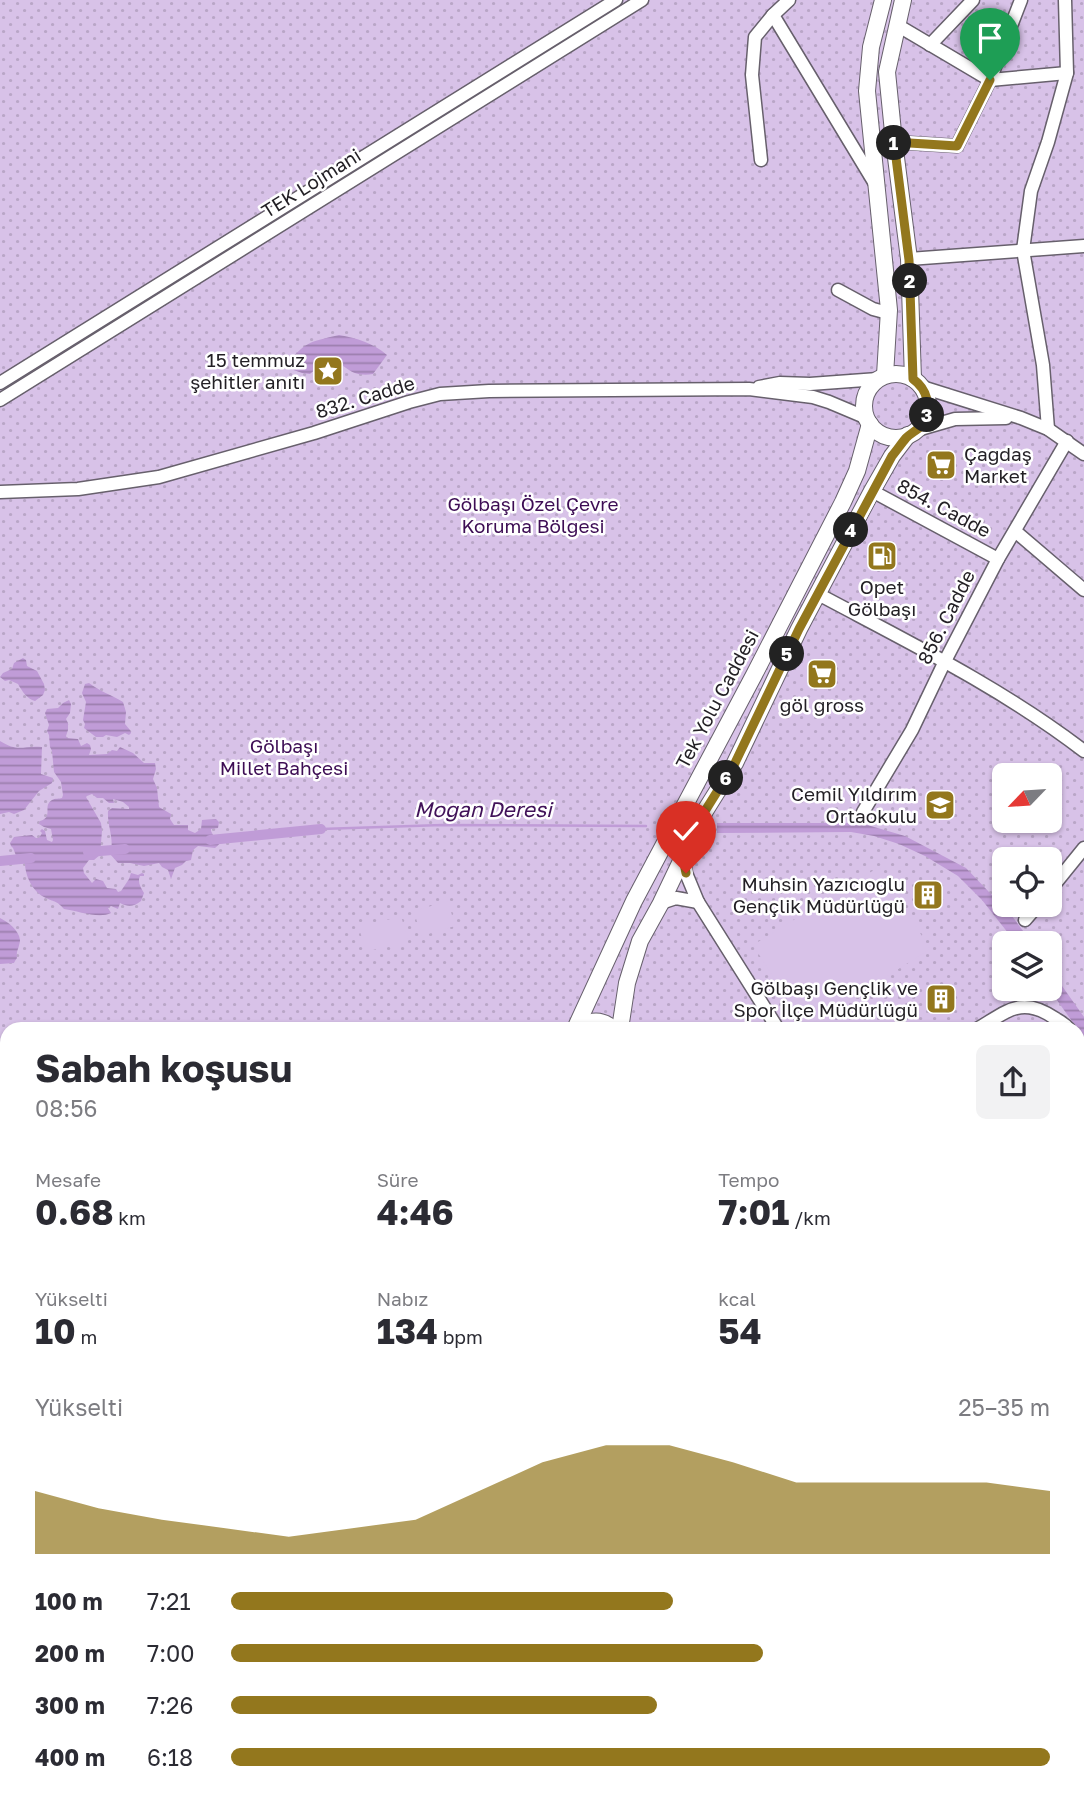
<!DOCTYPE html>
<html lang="tr">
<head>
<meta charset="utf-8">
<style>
	:root { --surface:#fff; --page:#f2f2f3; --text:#2b2b33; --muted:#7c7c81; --accent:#93771d }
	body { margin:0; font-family:"Golos Text",sans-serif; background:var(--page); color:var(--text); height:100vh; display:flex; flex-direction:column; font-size:26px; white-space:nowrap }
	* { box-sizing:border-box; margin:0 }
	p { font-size:23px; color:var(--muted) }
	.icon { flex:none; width:38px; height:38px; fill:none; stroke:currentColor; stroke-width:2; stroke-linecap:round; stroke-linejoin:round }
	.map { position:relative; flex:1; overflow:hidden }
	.side { position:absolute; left:0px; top:1022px; width:1085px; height:777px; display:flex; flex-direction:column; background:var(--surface); border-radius:21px 21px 0 0; box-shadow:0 2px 5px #0004 }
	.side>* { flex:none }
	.needle { width:46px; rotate:245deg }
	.buttons { position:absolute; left:992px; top:763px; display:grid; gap:14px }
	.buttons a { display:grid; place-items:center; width:70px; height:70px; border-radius:10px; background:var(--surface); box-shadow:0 2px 5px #0004; font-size:35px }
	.pin { position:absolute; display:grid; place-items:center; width:60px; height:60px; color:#fff; margin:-72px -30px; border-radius:50% 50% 50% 0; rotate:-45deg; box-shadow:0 0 7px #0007 }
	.pin .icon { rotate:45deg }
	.km { position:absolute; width:35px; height:35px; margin:-18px; border-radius:50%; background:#222; color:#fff; font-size:19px; line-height:35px; text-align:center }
	.round { display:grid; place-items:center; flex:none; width:74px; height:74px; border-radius:10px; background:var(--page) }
	.head { display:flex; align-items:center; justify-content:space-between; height:119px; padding:0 35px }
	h1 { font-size:38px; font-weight:700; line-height:52px }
	.metrics { display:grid; grid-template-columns:repeat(3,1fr); gap:10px; height:119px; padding:7px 35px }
	.metrics div { display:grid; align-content:center }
	.metrics b { font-size:35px; font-weight:700 }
	.metrics small { font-size:19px; font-weight:400 }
	.metrics p { font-size:19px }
	.chart { height:196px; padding:14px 35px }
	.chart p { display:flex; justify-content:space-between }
	.chart svg { width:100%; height:126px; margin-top:7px; fill:var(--accent); opacity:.7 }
	ul { padding:0 35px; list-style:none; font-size:23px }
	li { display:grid; grid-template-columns:112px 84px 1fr; align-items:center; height:52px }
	li i { height:18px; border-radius:9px; background:var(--accent) }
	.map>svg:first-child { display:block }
	.park { fill:url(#park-dots); fill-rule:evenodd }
	.garden { fill:#d8c2e8 }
	.water { fill:url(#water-rules) }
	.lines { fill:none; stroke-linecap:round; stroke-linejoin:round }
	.stream { stroke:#c09cd7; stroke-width:2.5 }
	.canal { stroke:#c09cd7; stroke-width:10 }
	.minor-casing { stroke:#67606c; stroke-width:15 }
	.major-casing { stroke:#67606c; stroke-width:18 }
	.highway-casing { stroke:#67606c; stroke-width:22 }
	.minor { stroke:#fff; stroke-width:12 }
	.major { stroke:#fff; stroke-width:16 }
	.highway { stroke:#fff; stroke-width:19 }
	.route-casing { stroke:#fff; stroke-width:14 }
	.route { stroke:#93771d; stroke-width:9 }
	.labels { text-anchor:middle; stroke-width:5; stroke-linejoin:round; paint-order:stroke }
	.street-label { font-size:19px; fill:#221f24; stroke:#fff }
	.poi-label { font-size:19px; fill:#221f24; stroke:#fff; text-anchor:end }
	.park-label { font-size:19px; fill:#3d0d54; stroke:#fff }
	.water-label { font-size:21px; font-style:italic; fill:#411259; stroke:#fff }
</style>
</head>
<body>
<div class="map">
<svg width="1084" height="1799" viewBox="0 0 1084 1799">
	<defs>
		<pattern id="park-dots" width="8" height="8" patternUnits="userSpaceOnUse" patternTransform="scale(1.75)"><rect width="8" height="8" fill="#d8c2e8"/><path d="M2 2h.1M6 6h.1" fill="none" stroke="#b9a6c7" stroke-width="1.8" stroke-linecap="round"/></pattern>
		<pattern id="water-rules" width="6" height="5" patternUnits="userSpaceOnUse" patternTransform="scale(1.75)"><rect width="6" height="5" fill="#c09cd7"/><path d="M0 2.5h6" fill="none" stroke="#9c7fae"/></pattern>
	</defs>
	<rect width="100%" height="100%" fill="#eee5f4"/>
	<path class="park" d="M0,0H1084V1799H0ZM1004,775H1050V821H1004ZM1004,859H1050V905H1004ZM1004,943H1050V989H1004ZM7,1029H1078V1792H7Z"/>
	<g class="garden">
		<polygon points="879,867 930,949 805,1028 753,945"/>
		<polygon points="448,901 455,926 421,936 414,911"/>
		<polygon points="401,916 408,940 366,952 359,928"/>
	</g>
	<g class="water">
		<path d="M339,335C357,338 373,343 387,355L373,374C338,380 344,343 310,374L302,373L285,367C304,342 309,342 339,335Z"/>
		<path d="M23,658L26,660L27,666L37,671L44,684L45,690L43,695L35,701C27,699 22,691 18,684L9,680L5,681L0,677L3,673L12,669L14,663Z"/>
		<path d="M89,683C99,691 112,695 123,702L126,712L125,724L130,730L131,733L129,735L125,733L117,737L106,735L103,737H96L84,728L85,724L83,720L86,702L82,693L85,684Z"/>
		<path d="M69,700L71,704L70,713L66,719L68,723V730L66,736L67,738L78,739L81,746L87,743L90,745L91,749L89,755L107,754L112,750L117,751L120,747L133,753L144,763H155L156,769L153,779L157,788L159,807L171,814L170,819L174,825H188V830L195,833L201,829L202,820L216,819L219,822L218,828L211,829V831L213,835L219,836L221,838C221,842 219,845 215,848L198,846L193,850L191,860L186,861L182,865L175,868L171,879L168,870L162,867L159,863L144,866L130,863H118L110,854C115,840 107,826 108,811L112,808L129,809V807L123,802L113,799L114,803H109L103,798H97L92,794L87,796L86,797L101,823L102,831L100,855L94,860H89L83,868L84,873L92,883L96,879L103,881L107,888L116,889L118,892L121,891L129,879L131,873L138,875L142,873L144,874V876H140C137,882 141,888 144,893L141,901C133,907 128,907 120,903L118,909L111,906L108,908L111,913C99,919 78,911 64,909C55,899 55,903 44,897C32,891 25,875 25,863L17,858L13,848L11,846L10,843L14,837L32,835L36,838H39L42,833L40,831L42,829L45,831L47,840L52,842L53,840L51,829L44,827L39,824L40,821C54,817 42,806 52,800C55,798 59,799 62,798L63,795L61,782L54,772L52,751L50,747L49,735L47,731L49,725L45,713L47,709L58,708L63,703Z"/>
		<path d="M0,741C19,753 23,745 42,747L41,774L53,778L52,783L39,791L24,810L14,814L9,812L0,814Z"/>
		<polygon points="717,823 844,823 864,824 905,836 966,868 1012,916 1032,943 1016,943 982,900 958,876 925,856 899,844 874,836 851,832 717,833"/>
		<path d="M0,918C8,922 19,930 20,940C20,943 18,949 17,952C16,962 19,954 14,963L0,964Z"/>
		<polygon points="1050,969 1084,1017 1084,1038 1049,989 1050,989"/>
	</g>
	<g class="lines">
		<polyline class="stream" points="321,829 442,825 646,826"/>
		<g class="canal">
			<polyline points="210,840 321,829"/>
			<polyline points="88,852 125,849"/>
			<polyline points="0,861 31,858"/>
		</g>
		<g class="minor-casing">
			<g id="minor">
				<polyline points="789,0 773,15 874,182"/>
				<polyline points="897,25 990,80 1067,73"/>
				<polyline points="930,45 973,0"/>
				<polyline points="894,142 957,146 990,80 1021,0"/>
				<polyline points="761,160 752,75 755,37 773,15"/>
				<polyline points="909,259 1084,246"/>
				<polyline points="838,290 873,309 888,313"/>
				<polyline points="0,383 616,0"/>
				<polyline points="759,387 780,383 810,384 878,379"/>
				<polyline points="922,387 1021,418 1048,429 1084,454"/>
				<polyline points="0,400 642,0"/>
				<polyline points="1048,429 1043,365 1023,250 1031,191 1048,142 1067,73 1065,0"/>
				<polyline points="917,430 955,419 1006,418"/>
				<polyline points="872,491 998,559"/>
				<polyline points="0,492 78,489 159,477 314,433 409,402 440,394 489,391 749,389 813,397 829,402 867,418"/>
				<polyline points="1015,531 1084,590"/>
				<path d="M818,594C908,642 1002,688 1084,751"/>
				<polyline points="863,812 912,730 945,661 998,559 1067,441"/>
				<polyline points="1050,890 1084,848"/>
				<polyline points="698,902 778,1029"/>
				<polyline points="661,903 676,898 698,902 686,873 683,857"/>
				<polyline points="1025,920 1038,905"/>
				<path d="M977,1029C1008,1011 1022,995 1056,1019C1061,1022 1065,1024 1069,1029"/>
				<polyline points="1078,1041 1084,1049"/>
				<polyline points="1078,1055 1084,1065"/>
				<polyline points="1078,1267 1084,1263"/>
				<polyline points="1078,1376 1084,1372"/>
				<polyline points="1078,1426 1084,1437"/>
				<polyline points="0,1433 7,1427"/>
				<polyline points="0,1511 7,1519"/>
				<polyline points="1078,1552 1084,1550"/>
				<polyline points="1078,1568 1084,1566"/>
				<polyline points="1078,1697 1084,1722"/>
				<polyline points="481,1799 482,1792"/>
				<polyline points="632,1799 634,1792"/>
			</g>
		</g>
		<g class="major-casing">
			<g id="major">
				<polyline points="883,0 871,47 867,91 889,310 885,375"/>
				<polyline points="903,0 887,72 894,142 909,259 913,379"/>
				<circle cx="896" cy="406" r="32"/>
				<polyline points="575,1029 634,901 754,675 843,502 857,471 870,424"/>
				<path d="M579,1029C590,1019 602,1019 613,1029"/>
				<polyline points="620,1029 627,983 640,941 661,903 705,811 735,763 799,629 872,491 892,456 908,435"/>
			</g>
		</g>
		<g class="highway-casing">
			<g id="highway">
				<polyline points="1078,1226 1084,1221"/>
				<polyline points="1078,1252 1084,1248"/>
				<polyline points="687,1792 707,1799"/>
				<polyline points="735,1792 757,1799"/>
				<polyline points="823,1792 825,1799"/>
				<polyline points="840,1792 841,1799"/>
				<polyline points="270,1799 279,1792"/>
				<polyline points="314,1799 324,1792"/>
			</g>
		</g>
		<use href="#minor" class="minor"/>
		<use href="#major" class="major"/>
		<use href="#highway" class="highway"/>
	</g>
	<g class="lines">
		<g class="route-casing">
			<path id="route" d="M686,873L683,858L705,811L735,763L799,629L892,456C897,450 901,444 906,438C911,433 918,430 923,424C933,408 927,389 913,379L909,260L894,142L957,146L990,80"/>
		</g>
		<use href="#route" class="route"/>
	</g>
	<defs>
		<g id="sight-square" transform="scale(1.575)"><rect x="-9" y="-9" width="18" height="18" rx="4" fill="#93771d" stroke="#fff"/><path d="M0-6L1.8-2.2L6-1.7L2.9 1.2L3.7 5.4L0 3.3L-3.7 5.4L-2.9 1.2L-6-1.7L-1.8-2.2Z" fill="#fff"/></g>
		<g id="supermarket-square" transform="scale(1.575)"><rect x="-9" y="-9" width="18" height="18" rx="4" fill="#93771d" stroke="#fff"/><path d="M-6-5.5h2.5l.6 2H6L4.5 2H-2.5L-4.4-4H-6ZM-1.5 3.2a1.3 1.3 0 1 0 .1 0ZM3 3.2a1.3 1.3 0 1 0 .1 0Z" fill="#fff"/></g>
		<g id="fuel-square" transform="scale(1.575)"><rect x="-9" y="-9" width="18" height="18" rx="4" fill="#93771d" stroke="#fff"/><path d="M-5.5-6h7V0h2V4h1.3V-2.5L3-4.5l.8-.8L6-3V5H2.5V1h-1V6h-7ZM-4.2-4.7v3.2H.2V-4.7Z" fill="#fff"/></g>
		<g id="school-square" transform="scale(1.575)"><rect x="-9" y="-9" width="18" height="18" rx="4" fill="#93771d" stroke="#fff"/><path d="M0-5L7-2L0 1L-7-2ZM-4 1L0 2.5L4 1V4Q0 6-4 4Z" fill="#fff"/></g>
		<g id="building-square" transform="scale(1.575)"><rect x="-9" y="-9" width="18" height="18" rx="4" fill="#93771d" stroke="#fff"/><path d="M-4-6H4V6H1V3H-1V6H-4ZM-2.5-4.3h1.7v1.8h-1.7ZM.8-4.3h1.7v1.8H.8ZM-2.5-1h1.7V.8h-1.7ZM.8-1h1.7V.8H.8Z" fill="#fff"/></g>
	</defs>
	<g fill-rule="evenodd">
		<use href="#sight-square" x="328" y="371"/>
		<use href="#supermarket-square" x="941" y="465"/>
		<use href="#fuel-square" x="882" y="556"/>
		<use href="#supermarket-square" x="822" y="674"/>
		<use href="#school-square" x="940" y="805"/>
		<use href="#building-square" x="928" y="895"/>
		<use href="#building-square" x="941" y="999"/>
	</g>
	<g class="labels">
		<g class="street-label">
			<text transform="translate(311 183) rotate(-32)" y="7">TEK Lojmani</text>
			<text transform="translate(365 397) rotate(-17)" y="7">832. Cadde</text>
			<text transform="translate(944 508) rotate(28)" y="7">854. Cadde</text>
			<text transform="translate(946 617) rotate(-63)" y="7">856. Cadde</text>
			<text transform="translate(717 699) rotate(-62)" y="7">Tek Yolu Caddesi</text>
		</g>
		<g class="poi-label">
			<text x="305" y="367">15 temmuz<tspan x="305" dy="22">şehitler anıtı</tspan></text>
			<text x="964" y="461" text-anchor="start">Çağdaş<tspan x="964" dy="22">Market</tspan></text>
			<text x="882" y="594" text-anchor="middle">Opet<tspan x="882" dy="22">Gölbaşı</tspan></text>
			<text x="822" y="712" text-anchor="middle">göl gross</text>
			<text x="917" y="801">Cemil Yıldırım<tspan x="917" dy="22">Ortaokulu</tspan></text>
			<text x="905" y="891">Muhsin Yazıcıoğlu<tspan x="905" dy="22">Gençlik Müdürlüğü</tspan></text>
			<text x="918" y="995">Gölbaşı Gençlik ve<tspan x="918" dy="22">Spor İlçe Müdürlüğü</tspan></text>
		</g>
		<g class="park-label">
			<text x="533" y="511">Gölbaşı Özel Çevre<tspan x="533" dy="22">Koruma Bölgesi</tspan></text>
			<text x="284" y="753">Gölbaşı<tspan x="284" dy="22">Millet Bahçesi</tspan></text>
		</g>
		<g class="water-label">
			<text x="483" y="817">Mogan Deresi</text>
		</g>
	</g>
</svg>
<div class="buttons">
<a><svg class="needle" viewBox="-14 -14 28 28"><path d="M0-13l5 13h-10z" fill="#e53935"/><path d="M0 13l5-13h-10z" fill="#7c7c81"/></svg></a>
<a><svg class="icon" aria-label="locate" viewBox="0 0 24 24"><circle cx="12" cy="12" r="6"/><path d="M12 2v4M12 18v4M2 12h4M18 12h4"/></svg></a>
<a><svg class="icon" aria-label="layers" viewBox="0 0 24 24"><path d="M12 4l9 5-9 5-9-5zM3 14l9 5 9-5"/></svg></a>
</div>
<div class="pin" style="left:990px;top:80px;background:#1e9e55"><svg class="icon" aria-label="arrive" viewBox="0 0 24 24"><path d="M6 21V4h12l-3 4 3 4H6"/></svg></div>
<div class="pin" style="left:686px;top:873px;background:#d93025"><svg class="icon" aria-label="check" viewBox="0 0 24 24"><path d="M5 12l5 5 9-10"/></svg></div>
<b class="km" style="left:894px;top:143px">1</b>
<b class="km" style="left:910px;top:281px">2</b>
<b class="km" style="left:927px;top:415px">3</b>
<b class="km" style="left:851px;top:530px">4</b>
<b class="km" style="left:787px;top:654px">5</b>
<b class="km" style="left:726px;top:778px">6</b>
<section class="side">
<div class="head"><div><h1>Sabah koşusu</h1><p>08:56</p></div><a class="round"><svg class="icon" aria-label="share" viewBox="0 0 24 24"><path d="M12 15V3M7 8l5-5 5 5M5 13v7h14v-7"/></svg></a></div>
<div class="metrics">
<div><p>Mesafe</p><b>0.68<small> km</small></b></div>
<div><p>Süre</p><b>4:46</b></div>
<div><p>Tempo</p><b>7:01<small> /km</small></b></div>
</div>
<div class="metrics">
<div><p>Yükselti</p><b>10<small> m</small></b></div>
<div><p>Nabız</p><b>134<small> bpm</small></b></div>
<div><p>kcal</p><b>54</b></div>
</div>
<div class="chart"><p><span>Yükselti</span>25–35 m</p>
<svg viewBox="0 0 160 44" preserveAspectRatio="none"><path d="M0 44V22L10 28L20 32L30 35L40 38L50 35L60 32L70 22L80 12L90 6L100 6L110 12L120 19L130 19L140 19L150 19L160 22V44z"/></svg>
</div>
<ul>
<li><b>100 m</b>7:21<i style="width:54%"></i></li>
<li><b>200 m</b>7:00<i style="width:65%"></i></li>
<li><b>300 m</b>7:26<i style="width:52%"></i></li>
<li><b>400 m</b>6:18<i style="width:100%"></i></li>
</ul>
</section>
</div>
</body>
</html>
